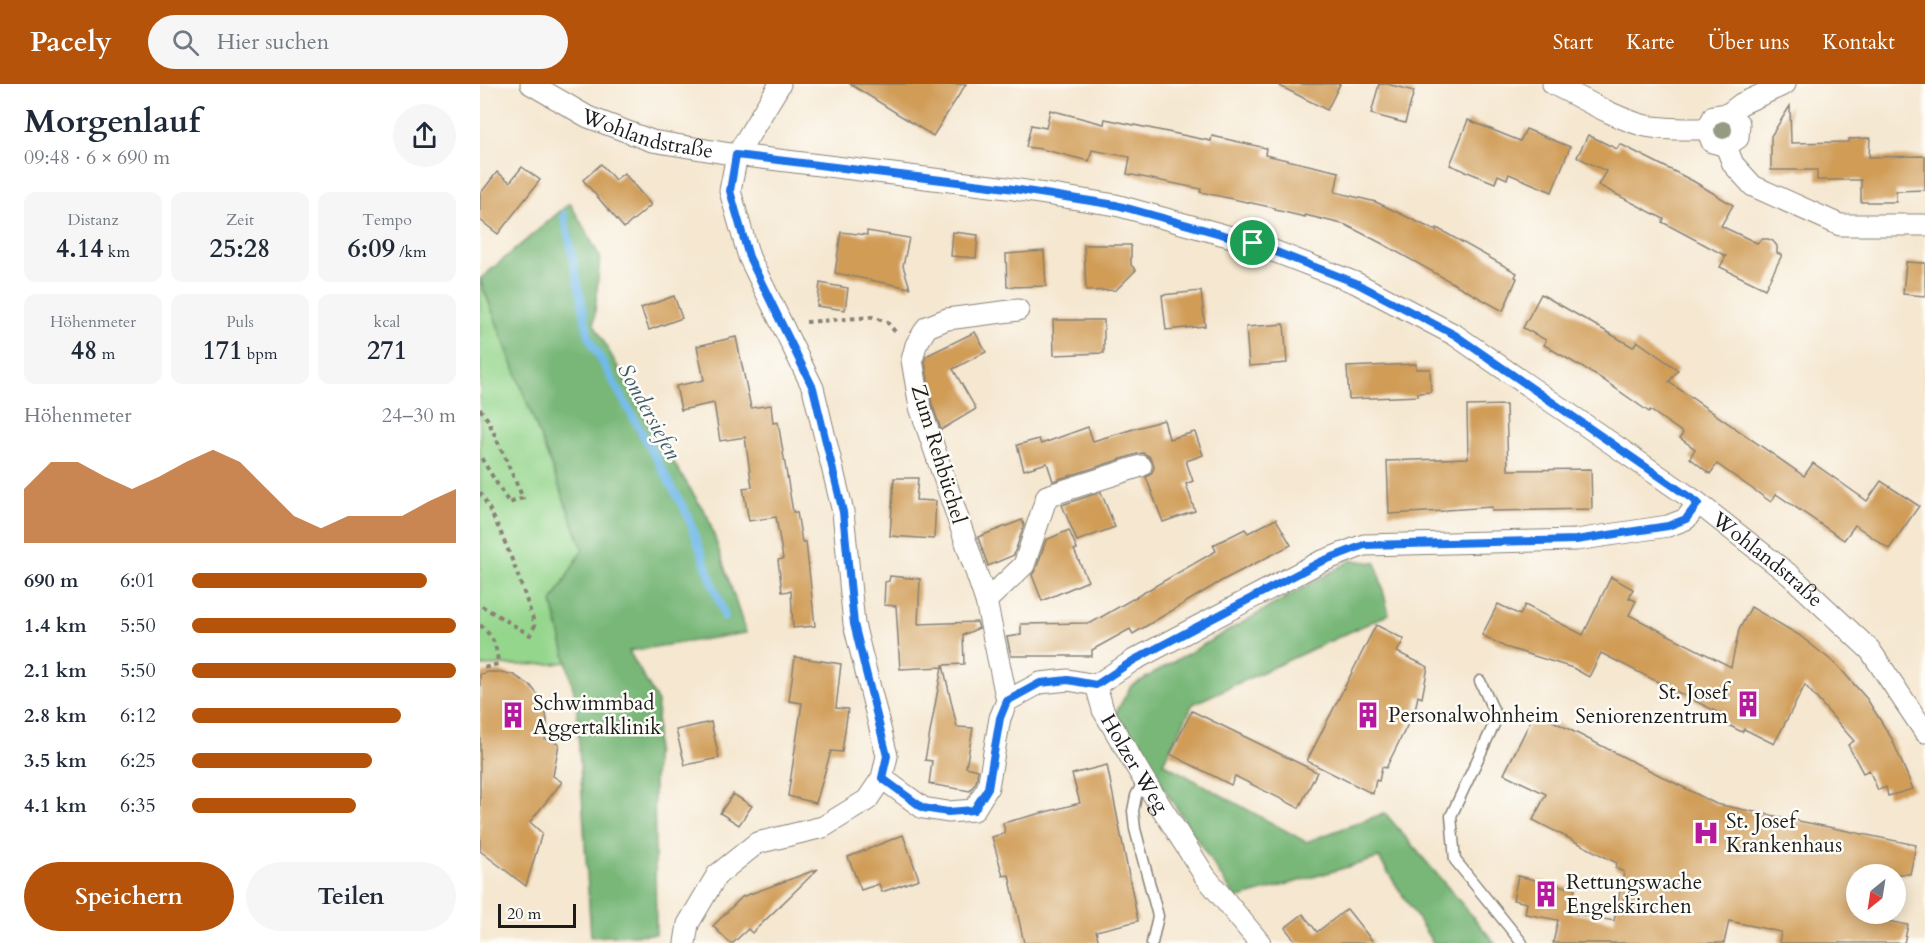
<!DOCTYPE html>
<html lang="de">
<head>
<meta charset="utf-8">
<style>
	:root { --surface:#fff; --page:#f6f6f7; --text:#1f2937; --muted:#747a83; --accent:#b45309 }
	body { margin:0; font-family:Cardo,serif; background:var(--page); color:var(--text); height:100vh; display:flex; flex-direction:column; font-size:22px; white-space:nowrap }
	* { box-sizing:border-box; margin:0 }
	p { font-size:20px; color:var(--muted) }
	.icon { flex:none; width:33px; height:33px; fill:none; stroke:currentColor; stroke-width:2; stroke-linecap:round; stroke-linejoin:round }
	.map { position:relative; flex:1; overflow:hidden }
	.panel { display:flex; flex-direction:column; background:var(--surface); width:480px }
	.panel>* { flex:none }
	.needle { width:39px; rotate:210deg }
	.tools { position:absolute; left:1366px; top:780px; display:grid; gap:12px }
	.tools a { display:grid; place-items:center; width:60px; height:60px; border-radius:50%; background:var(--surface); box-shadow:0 3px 15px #0003; font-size:30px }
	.scale { position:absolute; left:18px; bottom:15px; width:78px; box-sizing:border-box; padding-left:6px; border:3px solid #1c1c1c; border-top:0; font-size:16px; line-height:21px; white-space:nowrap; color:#1c1c1c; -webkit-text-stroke:4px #fdfcf7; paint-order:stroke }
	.pin { position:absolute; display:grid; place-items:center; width:51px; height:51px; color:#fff; margin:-26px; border:3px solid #fff; border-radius:50%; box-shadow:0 2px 6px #0007 }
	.round { display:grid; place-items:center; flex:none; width:63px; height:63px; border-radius:32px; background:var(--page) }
	.summary { display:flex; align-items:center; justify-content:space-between; height:102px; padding:0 24px }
	h1 { font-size:33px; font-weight:800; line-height:45px }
	.figures { display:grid; grid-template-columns:repeat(3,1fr); gap:9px; height:102px; padding:6px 24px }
	.figures div { display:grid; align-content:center; border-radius:12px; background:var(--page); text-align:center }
	.figures b { font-size:26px; font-weight:800 }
	.figures small { font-size:16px; font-weight:400 }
	.figures p { font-size:16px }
	.chart { height:168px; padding:12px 24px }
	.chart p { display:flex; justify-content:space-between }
	.chart svg { width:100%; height:108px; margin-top:6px; fill:var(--accent); opacity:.7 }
	.action { display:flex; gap:12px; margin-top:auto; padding:12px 24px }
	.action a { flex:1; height:69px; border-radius:36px; background:var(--accent); color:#fff; font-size:24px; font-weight:800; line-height:69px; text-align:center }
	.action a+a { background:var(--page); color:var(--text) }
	ul { padding:0 24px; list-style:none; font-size:20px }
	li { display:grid; grid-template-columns:96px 72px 1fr; align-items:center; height:45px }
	li i { height:15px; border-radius:8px; background:var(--accent) }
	header { display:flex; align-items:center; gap:36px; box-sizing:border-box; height:84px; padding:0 30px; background:var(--accent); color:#fff }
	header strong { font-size:28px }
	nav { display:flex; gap:33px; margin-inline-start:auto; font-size:21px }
	.search { width:420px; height:54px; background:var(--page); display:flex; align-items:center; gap:15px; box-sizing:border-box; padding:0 21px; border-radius:33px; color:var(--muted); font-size:22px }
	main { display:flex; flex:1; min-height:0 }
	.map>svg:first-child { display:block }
	.green { fill:#95d68d; stroke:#587954; stroke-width:1.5 }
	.forest { fill:#78b778; stroke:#4a6a4a; stroke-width:1.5 }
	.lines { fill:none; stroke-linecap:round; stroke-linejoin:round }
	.stream { stroke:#71b9e9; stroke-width:8 }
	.building { fill:#d09c56 }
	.service-casing { stroke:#888276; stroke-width:13 }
	.minor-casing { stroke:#888276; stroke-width:23 }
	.path { stroke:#888276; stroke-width:4; stroke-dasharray:4.5 4.5; stroke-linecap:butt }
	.service { stroke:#fff; stroke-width:10 }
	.minor { stroke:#fff; stroke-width:21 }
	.tree { fill:#959b83 }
	.route-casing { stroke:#fff; stroke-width:12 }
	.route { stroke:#1a73e8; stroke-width:8 }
	.labels { text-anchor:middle; stroke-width:5; stroke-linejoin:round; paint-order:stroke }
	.street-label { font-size:21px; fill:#1c1c1c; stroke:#fdfcf7 }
	.poi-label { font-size:21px; fill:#1c1c1c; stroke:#fdfcf7; text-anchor:start }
	.water-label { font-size:22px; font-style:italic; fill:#3e5b6e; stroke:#fdfcf7 }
</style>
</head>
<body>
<header>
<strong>Pacely</strong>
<div class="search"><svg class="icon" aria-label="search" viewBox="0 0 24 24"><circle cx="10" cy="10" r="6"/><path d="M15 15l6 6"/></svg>Hier suchen</div>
<nav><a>Start</a><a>Karte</a><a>Über uns</a><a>Kontakt</a></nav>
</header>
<main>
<section class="panel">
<div class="summary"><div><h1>Morgenlauf</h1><p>09:48 · 6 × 690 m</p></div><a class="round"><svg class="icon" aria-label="share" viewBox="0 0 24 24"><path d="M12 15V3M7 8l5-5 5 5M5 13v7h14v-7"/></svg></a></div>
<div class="figures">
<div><p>Distanz</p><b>4.14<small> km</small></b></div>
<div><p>Zeit</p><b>25:28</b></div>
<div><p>Tempo</p><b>6:09<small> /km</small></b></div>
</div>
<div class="figures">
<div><p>Höhenmeter</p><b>48<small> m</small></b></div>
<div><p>Puls</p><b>171<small> bpm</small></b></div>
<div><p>kcal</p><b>271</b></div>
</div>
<div class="chart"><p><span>Höhenmeter</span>24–30 m</p>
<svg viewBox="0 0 160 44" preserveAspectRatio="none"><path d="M0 44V22L10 11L20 11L30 17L40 22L50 17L60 11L70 6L80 11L90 22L100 33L110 38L120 33L130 33L140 33L150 27L160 22V44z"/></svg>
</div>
<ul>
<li><b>690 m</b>6:01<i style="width:89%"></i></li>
<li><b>1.4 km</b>5:50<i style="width:100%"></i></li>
<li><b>2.1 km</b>5:50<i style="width:100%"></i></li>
<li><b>2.8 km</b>6:12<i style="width:79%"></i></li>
<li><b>3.5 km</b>6:25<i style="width:68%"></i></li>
<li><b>4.1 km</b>6:35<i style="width:62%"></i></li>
</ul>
<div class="action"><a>Speichern</a><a>Teilen</a></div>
</section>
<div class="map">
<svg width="1445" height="859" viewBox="0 0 1445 859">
	<rect width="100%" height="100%" fill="#fdfcf7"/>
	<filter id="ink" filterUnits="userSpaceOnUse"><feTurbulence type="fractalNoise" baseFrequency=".0167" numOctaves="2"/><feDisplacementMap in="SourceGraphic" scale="12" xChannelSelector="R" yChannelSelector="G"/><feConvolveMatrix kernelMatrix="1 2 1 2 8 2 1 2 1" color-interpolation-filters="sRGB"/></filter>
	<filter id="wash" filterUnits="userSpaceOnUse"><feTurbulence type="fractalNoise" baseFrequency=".008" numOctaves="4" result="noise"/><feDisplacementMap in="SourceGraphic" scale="24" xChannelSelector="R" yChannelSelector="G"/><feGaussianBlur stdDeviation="1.35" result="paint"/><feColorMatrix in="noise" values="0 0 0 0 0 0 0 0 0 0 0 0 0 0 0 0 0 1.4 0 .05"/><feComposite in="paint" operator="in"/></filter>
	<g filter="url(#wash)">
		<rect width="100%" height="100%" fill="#f5e7d0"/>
		<polygon class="green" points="0,195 103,465 72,518 87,578 74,580 0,582"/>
		<g class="forest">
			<polygon points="90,119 120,173 114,240 172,344 228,433 266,549 149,567 178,618 174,698 176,850 111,853 96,616 72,518 103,465 0,195"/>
			<polygon points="872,476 896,479 909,530 713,620 683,679 826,758 905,729 1015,859 953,859 899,774 756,815 635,630 651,602"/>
		</g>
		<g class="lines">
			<polyline class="stream" points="84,131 109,254 207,430 245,533"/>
		</g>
		<g id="blocks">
			<g class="building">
				<polygon points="370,0 486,0 453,52"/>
				<polygon points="796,0 860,0 847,26"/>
				<polygon points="899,0 907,0 934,7 925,39 891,30"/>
				<polygon points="1310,22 1311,59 1369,58 1369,55 1390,54 1389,73 1445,72 1445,106 1416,107 1416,118 1381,118 1381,96 1337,96 1337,86 1291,86 1291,52"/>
				<polygon points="570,26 624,40 625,35 731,57 732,52 786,64 785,71 859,88 855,108 896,118 956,147 957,144 1037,189 1035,193 1037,194 1023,227 901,159 866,141 825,131 825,133 795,126 795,124 720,108 721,105 647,90 650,73 612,66 609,77 561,65 546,63 551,41 566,44"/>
				<polygon points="988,36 1040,57 1046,45 1090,63 1072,108 1029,90 1027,95 1018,91 1015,99 970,81"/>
				<polygon points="1108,51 1137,65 1140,60 1213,97 1253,121 1241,142 1277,159 1282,155 1288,155 1293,157 1297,162 1297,169 1302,171 1285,205 1240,183 1246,172 1182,138 1184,135 1118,101 1126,87 1097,73"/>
				<polygon points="121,80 135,96 144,89 171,121 144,144 103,96"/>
				<polygon points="42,83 60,96 18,150 0,136 0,110 17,88 30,98"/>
				<polygon points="387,147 429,154 423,182 430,204 355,189 361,148 387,151"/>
				<polygon points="473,148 498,151 496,174 471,172"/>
				<polygon points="604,161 651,161 651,181 656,186 636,206 606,207"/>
				<polygon points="564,167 566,202 527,203 526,170"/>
				<polygon points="1426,178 1445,179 1445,212 1423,210"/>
				<polygon points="340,199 368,204 365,226 337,222"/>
				<polygon points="721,207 725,242 686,246 682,211"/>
				<polygon points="1061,210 1153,263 1157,257 1198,286 1189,298 1324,392 1333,379 1387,417 1401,397 1439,422 1409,465 1375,441 1364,456 1296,410 1291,418 1237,380 1230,390 1210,374 1215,365 1200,354 1203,349 1170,326 1169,328 1122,295 1064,261 1066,256 1043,244"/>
				<polygon points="194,212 202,234 169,246 161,224"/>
				<polygon points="573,236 624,236 624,269 574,271"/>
				<polygon points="804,240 807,279 769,282 766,243"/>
				<polygon points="495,248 506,268 473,285 496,325 461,346 452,320 445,277 446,272"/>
				<polygon points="256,253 271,324 291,321 293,339 298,338 313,428 317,428 322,458 326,458 335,542 313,544 311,507 302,508 298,476 303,475 296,433 269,437 263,404 272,403 265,353 240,357 234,319 201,326 196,302 224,296 217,262"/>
				<polygon points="936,280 936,285 950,285 951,308 938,309 938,312 869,315 867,283"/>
				<polygon points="1026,321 1028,386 1111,385 1112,425 1012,427 1012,423 966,426 965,427 909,430 907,377 988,374 987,322"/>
				<polygon points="684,336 689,355 715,348 723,371 706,377 713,397 706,400 715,427 683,438 666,393 671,390 674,384 673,378 669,372 663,369 657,370 573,397 567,379 544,386 537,361 559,355 561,360 608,343 613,357"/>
				<polygon points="414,394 438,394 436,416 456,417 454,455 410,452"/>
				<polygon points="621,408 635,443 597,457 582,421"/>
				<polygon points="796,435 811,461 743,496 653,550 650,545 612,566 612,572 531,572 527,553 541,551 541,540 611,539 736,467 733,461 765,445 768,449"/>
				<polygon points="542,436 544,441 534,471 508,482 498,453"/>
				<polygon points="589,446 597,465 594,466 608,497 562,517 552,491 556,485 566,456"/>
				<polygon points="410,492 440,495 438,540 497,538 499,544 483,551 484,580 463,581 477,643 493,644 486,683 498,686 496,698 490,707 449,700 452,677 445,676 462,583 420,585 416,522 404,521 405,498 409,497"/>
				<polygon points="1131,493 1153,505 1149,514 1156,517 1149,531 1251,583 1259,546 1271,523 1319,551 1357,581 1387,615 1412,655 1433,705 1408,712 1406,703 1398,706 1389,686 1383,689 1368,661 1374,657 1325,601 1294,660 1264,645 1262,648 1240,637 1243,631 1121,569 1109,593 1093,584 1025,563 1002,551 1018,520 1040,531 1045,521 1103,551"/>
				<polygon points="896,541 924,555 917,568 948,583 942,614 938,612 935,626 932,625 929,638 906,684 902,683 899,697 896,696 893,710 827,677"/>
				<polygon points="315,573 361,580 356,624 368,625 362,668 351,667 336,719 308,712 322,619 309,617"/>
				<polygon points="9,588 21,588 34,591 51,602 57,610 65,625 67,636 65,655 79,660 73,692 82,698 50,738 62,749 46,802 0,767 0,590"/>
				<polygon points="712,627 837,688 819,724 755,692 751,701 690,670"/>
				<polygon points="1055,628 1236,720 1436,761 1430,790 1377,790 1377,831 1428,841 1424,859 1299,859 1301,848 1249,837 1244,859 1073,859 1078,836 1045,830 1047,819 1033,816 1038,792 1095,805 1090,829 1134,837 1144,788 1135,784 1137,779 1053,736 1066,710 1024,690"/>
				<polygon points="231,638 239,674 205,681 196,646"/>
				<polygon points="627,681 658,837 616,847 619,859 544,859 529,791 523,792 512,753 525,749 523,739 600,719 592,690"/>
				<polygon points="253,710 272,722 259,741 240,729"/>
				<polygon points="423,751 439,795 402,808 399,800 381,806 368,773"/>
				<polygon points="338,785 272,849 268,845 253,859 250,859 233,842 262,813"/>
				<polygon points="867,825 894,859 817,859 805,844 823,830 837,848"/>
			</g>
		</g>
	</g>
	<g filter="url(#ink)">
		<use href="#blocks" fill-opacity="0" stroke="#888276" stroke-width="1.5"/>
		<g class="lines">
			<g class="service-casing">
				<g id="service">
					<polyline points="1000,597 1017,634 971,732 975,776 1042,859"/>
					<polyline points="664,696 656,712 653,727 655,745 678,832 672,859"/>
				</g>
			</g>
			<g class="minor-casing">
				<g id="minor">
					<path id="s1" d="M51,0L108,33L172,57L257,71L527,104L636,121L773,159L876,199L975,251L1218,419L1311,492L1390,566L1445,648"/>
					<path d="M1073,0C1102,14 1131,32 1162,41C1183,46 1206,45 1227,45"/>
					<polygon points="1248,30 1259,40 1258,54 1246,62 1232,58 1227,45 1234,32"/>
					<polyline points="1248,30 1261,20 1305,0"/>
					<polyline points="1246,62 1253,80 1273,102 1360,141 1445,141"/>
					<polyline points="506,517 544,481 567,412 661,382"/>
					<polyline points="616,601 654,576 840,478 884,461 1096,456 1188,442 1206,435 1218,419"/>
					<path id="s2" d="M616,601L623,626L664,696L725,792L780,859"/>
					<polyline points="527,617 506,517 440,323 432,276 436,261 447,243 467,235 538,226"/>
					<polyline points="402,694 443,724 468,728 494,726 508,703 520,634 527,617 560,599 588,596 616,601"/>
					<polyline points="205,859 208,840 237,791 277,759 343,743 387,716 402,694 407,672 374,540 363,428 333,304 269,173 250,107 257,71 300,0"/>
				</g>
			</g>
			<g class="path">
				<polyline points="326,238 392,233 407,238 417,250"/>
				<polyline points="0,325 8,336 43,414 29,419 0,372"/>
				<path d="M0,408C25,451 39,494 55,541L50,551L0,521"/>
				<path d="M0,541C14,553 17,563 18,580L0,585"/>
			</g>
			<use href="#service" class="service"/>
			<use href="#minor" class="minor"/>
		</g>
		<circle class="tree" cx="1243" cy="46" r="9"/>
	</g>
	<g class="lines" filter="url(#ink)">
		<g class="route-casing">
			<polygon id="route" points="256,71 527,104 636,121 773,159 876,199 975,251 1218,419 1206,435 1188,442 1096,456 884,461 840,478 654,576 616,601 588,596 560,599 527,617 520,634 508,704 494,726 468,728 443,724 402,694 407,672 374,540 363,428 333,304 269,173 250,107"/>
		</g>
		<use href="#route" class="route"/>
	</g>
	<defs>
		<g id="building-bare" transform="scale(2.07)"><path d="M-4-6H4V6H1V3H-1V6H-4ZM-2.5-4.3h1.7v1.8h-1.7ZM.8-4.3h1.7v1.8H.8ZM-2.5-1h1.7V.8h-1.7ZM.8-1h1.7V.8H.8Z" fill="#b5179e" stroke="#fdfcf7" stroke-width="2.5" paint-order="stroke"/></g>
		<g id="hospital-bare" transform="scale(2.07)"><path d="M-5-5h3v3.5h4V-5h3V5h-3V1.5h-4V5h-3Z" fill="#b5179e" stroke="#fdfcf7" stroke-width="2.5" paint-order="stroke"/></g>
	</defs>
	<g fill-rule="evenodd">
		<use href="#building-bare" x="1268" y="620"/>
		<use href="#building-bare" x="33" y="631"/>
		<use href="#building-bare" x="888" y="631"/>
		<use href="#hospital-bare" x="1226" y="749"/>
		<use href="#building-bare" x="1066" y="810"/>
	</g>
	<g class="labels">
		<g class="street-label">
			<text dy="7" stroke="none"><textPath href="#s1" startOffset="128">Wohlandstraße</textPath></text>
			<text transform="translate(459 370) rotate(73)" y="7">Zum Rehbüchel</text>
			<text dy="7" stroke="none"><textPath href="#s1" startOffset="1352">Wohlandstraße</textPath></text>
			<text dy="7" stroke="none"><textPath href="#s2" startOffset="88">Holzer Weg</textPath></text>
		</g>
		<g class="poi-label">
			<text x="1248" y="615" text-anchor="end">St. Josef<tspan x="1248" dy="24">Seniorenzentrum</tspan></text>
			<text x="53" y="626">Schwimmbad<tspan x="53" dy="24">Aggertalklinik</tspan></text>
			<text x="908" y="638">Personalwohnheim</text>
			<text x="1246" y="744">St. Josef<tspan x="1246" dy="24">Krankenhaus</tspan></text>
			<text x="1086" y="805">Rettungswache<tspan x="1086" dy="24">Engelskirchen</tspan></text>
		</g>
		<g class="water-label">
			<text transform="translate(170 327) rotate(61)" y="8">Sondersiefen</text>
		</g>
	</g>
</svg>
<div class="tools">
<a><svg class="needle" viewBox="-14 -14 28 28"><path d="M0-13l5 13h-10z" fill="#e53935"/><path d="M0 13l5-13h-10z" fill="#747a83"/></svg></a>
</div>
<div class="scale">20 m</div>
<div class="pin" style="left:773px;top:159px;background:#1e9e55"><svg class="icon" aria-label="arrive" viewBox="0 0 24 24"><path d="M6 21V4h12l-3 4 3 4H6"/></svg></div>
</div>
</main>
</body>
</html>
